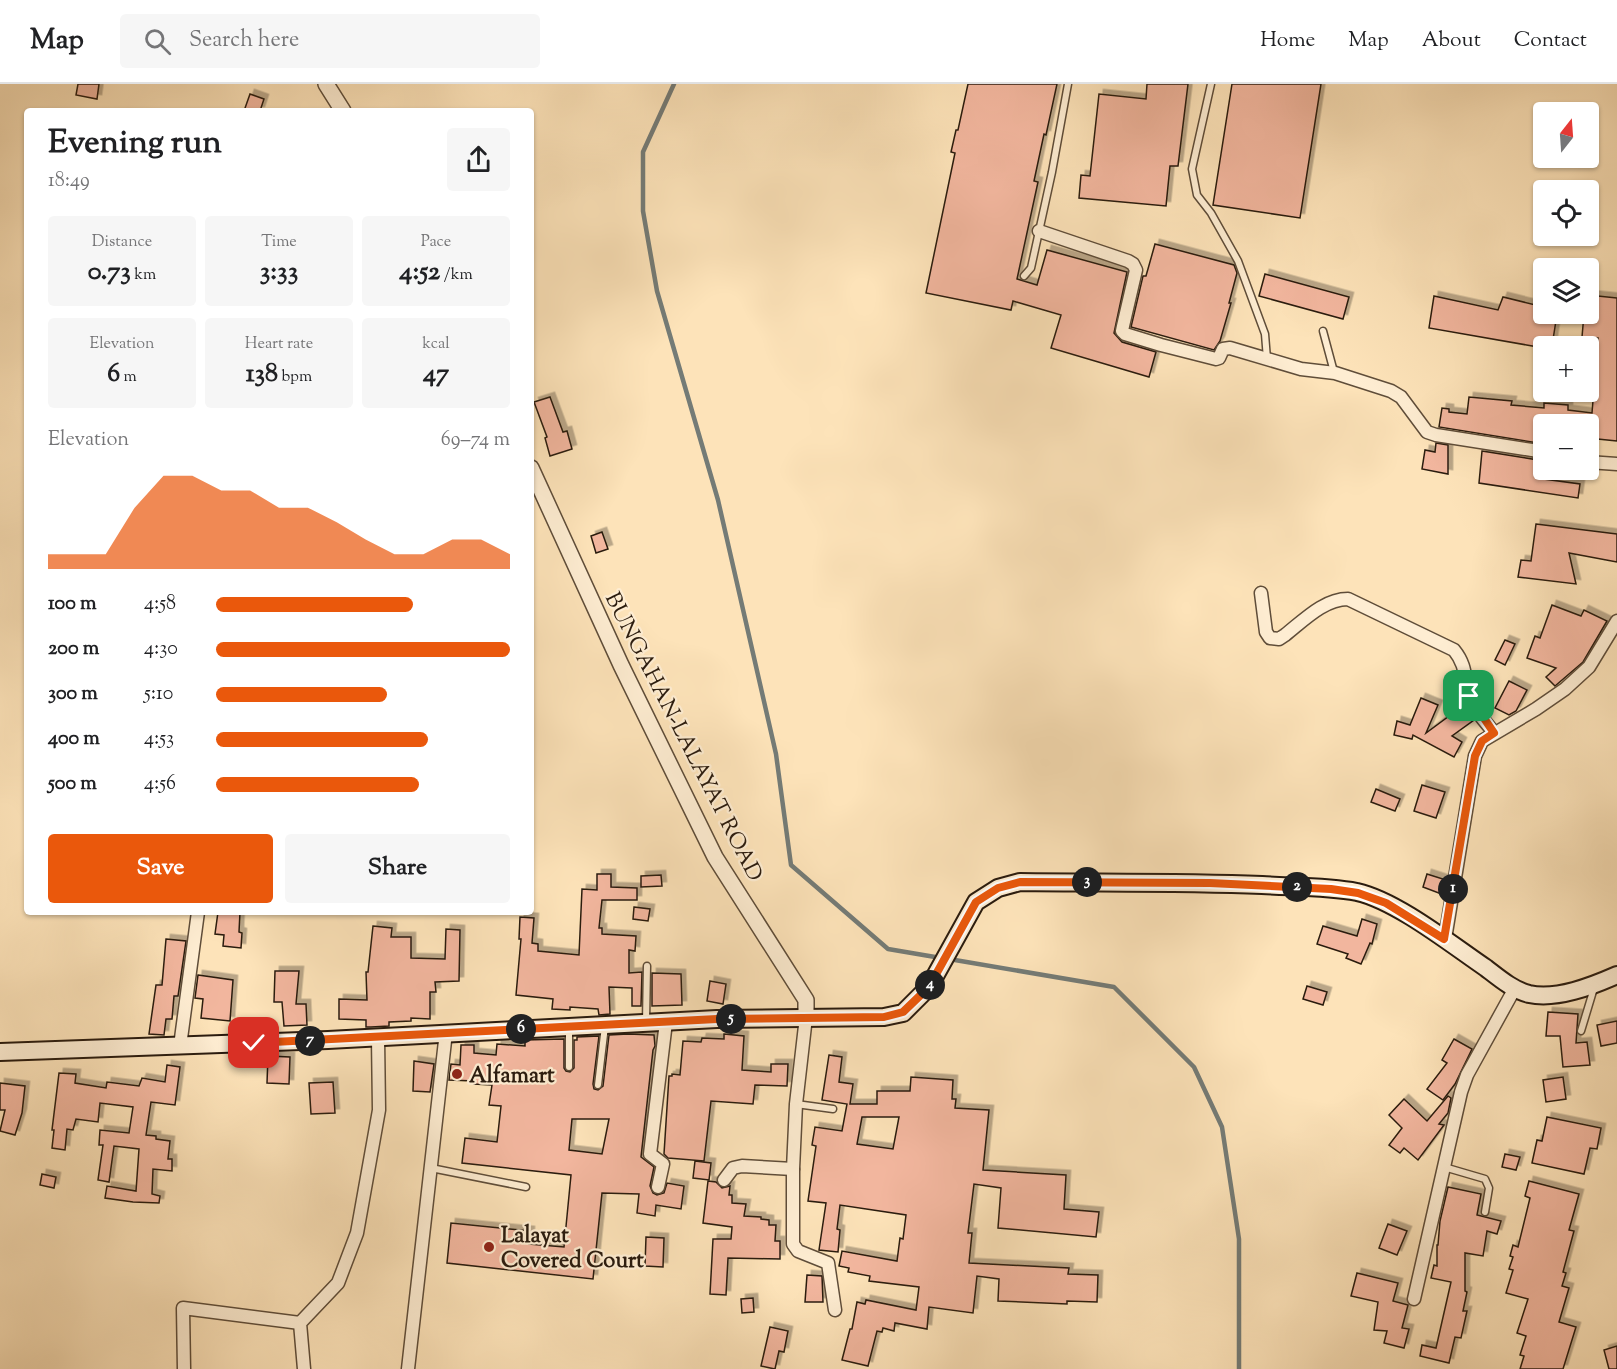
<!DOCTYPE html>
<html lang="en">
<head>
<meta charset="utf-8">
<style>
	:root { --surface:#fff; --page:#f6f6f6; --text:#202124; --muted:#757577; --line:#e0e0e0; --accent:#ea580c }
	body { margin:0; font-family:"Sorts Mill Goudy",serif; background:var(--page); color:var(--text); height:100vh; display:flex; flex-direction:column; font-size:22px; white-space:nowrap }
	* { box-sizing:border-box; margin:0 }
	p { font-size:20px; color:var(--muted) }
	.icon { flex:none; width:33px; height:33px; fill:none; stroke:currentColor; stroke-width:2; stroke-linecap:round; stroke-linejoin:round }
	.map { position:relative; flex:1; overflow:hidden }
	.sheet { position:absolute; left:24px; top:24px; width:510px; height:807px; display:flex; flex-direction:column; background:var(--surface); border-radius:6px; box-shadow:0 2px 4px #0004 }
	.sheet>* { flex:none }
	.needle { width:39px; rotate:17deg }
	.fabs { position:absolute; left:1533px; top:18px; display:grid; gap:12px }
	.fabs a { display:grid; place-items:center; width:66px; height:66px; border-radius:6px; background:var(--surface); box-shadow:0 2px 4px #0004; font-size:30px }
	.pin { position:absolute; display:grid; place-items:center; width:51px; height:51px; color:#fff; margin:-26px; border-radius:12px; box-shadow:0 3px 9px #0006 }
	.km { position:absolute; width:30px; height:30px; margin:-15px; border-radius:50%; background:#222; color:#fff; font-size:16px; line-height:30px; text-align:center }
	.round { display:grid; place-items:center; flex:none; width:63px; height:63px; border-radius:6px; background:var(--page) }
	.headline { display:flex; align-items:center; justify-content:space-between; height:102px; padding:0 24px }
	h1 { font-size:33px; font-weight:800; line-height:45px }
	.metrics { display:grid; grid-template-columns:repeat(3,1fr); gap:9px; height:102px; padding:6px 24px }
	.metrics div { display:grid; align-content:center; border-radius:6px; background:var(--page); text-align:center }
	.metrics b { font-size:26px; font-weight:800 }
	.metrics small { font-size:16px; font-weight:400 }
	.metrics p { font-size:16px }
	.chart { height:168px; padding:12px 24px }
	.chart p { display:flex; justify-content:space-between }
	.chart svg { width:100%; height:108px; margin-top:6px; fill:var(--accent); opacity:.7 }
	.cta { display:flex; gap:12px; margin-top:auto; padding:12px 24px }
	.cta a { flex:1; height:69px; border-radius:6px; background:var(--accent); color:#fff; font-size:24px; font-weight:800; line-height:69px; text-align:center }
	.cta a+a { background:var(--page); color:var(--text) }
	ul { padding:0 24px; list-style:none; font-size:20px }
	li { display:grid; grid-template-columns:96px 72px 1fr; align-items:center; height:45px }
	li i { height:15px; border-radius:8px; background:var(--accent) }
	header { display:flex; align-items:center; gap:36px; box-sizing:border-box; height:84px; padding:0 30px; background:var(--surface); border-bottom:2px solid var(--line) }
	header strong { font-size:28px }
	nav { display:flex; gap:33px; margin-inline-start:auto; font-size:21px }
	.search { width:420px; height:54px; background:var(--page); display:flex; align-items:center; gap:15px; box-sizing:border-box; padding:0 21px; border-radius:6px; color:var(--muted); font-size:22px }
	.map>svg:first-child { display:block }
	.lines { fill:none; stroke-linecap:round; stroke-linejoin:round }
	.stream { stroke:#747b76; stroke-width:4.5 }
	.building { fill:#f2b69e; stroke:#2a1b0e; stroke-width:1.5; fill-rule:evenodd; filter:url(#shadow) }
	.service-casing { stroke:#5f4d39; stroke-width:9 }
	.minor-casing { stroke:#5f4d39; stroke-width:15 }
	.tertiary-casing { stroke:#5f4d39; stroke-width:18 }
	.secondary-casing { stroke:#2a1b0e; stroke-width:20 }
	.service { stroke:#feedd2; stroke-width:6 }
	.minor { stroke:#feedd2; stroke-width:12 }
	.tertiary { stroke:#feedd2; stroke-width:15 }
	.secondary { stroke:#feedd2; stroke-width:16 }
	.route-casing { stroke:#fff; stroke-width:12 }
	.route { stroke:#ea580c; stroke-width:8 }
	.poi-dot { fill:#8f2418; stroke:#feedd2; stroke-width:2 }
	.labels { text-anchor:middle; stroke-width:4.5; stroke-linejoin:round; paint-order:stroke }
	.street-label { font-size:22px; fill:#2a1b0e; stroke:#feedd2 }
	.poi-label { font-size:22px; font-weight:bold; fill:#2a1b0e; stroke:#feedd2; text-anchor:start }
</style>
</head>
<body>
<header>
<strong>Map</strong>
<div class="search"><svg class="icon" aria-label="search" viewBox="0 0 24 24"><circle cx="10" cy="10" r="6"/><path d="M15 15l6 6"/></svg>Search here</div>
<nav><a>Home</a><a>Map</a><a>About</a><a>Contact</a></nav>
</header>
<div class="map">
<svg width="1617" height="1285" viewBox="0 0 1617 1285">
	<defs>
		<filter id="shadow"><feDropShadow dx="4.5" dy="-4.5" stdDeviation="0" flood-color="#0004"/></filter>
	</defs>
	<rect width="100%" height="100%" fill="#fde3b9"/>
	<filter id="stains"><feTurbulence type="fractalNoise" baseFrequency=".00333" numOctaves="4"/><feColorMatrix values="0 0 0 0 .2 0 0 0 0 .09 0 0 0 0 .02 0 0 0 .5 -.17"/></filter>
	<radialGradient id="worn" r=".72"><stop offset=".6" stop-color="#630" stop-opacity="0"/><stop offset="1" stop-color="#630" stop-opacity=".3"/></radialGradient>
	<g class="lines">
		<g class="stream">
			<polyline points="674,0 643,68 643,127 657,207 718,416 776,670 791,781 888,865 941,874"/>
			<polyline points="949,875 1114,903 1194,983 1222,1043 1239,1155 1239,1285"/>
		</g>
	</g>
	<g class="building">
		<polygon points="78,0 99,0 97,15 76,11"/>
		<polygon points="968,0 1057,0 1046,51 1044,50 1034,97 1038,98 1017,195 1037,201 1047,166 1127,188 1114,249 1122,258 1156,268 1149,293 1051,264 1061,231 1013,217 1011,226 926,209 955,69 951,68 956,46 958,46"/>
		<polygon points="1147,0 1188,0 1178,82 1170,82 1166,122 1079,114 1081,91 1090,92 1099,10 1146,15"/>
		<polygon points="1232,0 1321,0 1300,134 1213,121"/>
		<polygon points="250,10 264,15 260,27 244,27"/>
		<polygon points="1155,160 1234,181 1237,189 1229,219 1231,219 1220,257 1214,266 1131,243 1143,192 1146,192"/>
		<polygon points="1265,190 1349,213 1343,235 1259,212"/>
		<polygon points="1588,211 1617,214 1617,357 1588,354 1588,340 1544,339 1544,360 1439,343 1442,324 1449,325 1449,328 1467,330 1469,313 1512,317 1511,321 1544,324 1544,319 1568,321 1568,326 1592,329 1598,254 1582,253 1584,230 1588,230"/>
		<polygon points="1434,212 1498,226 1503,213 1544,223 1544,230 1557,230 1552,262 1544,262 1544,264 1429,244"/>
		<polygon points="550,313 563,348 567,347 572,365 550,372 545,354 547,353 534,318"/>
		<polygon points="1436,359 1448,361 1448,390 1422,385 1425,366 1435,368"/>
		<polygon points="1482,367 1544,377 1544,386 1546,386 1544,395 1580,400 1578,414 1479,399"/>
		<polygon points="1536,440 1617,450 1617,478 1569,469 1576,500 1518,493 1521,476 1531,477"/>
		<polygon points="602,448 608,465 596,469 591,452"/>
		<polygon points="1552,521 1581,532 1584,526 1607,537 1583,578 1555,602 1546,593 1556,584 1527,574 1535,552 1540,554"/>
		<polygon points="1505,556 1515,560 1505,581 1495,576"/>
		<polygon points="1509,597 1527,606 1516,627 1509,631 1495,624"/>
		<polygon points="1421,614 1438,621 1426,649 1464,621 1474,636 1452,652 1462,658 1454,673 1413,651 1412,655 1394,651 1397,637 1410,641"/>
		<polygon points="1422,701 1445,708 1436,734 1414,727"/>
		<polygon points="1376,705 1400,715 1395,727 1371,718"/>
		<polygon points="597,790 611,790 611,803 637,804 637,816 602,816 599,844 602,844 602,850 636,852 635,867 629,866 629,889 642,888 641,922 632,922 632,904 609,903 610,930 599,931 598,925 570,923 570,926 552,925 553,915 516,911 521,855 519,855 520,833 534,834 532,859 538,860 538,867 579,871 582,805 597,806"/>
		<polygon points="1427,790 1446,796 1444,811 1423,803"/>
		<polygon points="661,791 662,802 641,803 641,792"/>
		<polygon points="634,823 650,825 648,837 633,835"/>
		<polygon points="218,828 240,828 239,848 242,849 241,864 223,862 224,851 215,850"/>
		<polygon points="1362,835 1377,840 1372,860 1370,859 1361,880 1346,874 1348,870 1317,860 1323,842 1357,852"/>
		<polygon points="373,842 392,844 391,853 411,853 411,874 445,875 446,845 460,846 459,897 435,898 436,908 430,908 430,935 411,934 411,937 389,938 389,942 371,943 366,943 366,936 339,935 339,915 367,916 366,888 368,888"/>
		<polygon points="166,855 186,857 178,912 174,912 172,935 166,935 164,951 149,950 156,901 162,901"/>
		<polygon points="275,887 299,887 296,920 306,920 307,941 284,942 282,918 274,918"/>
		<polygon points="652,889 681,890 682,921 652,922"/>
		<polygon points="198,891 233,896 230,937 201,934 203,915 195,914"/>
		<polygon points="710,897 726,900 723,920 707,917"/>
		<polygon points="1307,902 1327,908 1323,921 1303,915"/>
		<polygon points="1548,928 1578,930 1576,959 1587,958 1590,981 1563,983 1560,952 1546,952"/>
		<polygon points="1617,937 1617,959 1601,962 1597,941"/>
		<path d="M628,950L654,951L655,962L653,966L641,1073L654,1083L650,1102L653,1109L657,1111L664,1109L667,1099L684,1102L681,1125L656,1121L655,1132L637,1129L639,1110L602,1109L593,1195L447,1179L451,1139L530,1147L529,1160L564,1163L571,1091L462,1079L465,1054L497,1058L501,1022L489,1021L492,1001L474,1000V997L449,996L451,980L460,981L461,961H474V969L496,971L497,960L525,962V956L564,955V984L566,987L570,988L574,984V956H577V953L599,952L593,1000L594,1005L598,1006L603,1002L609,951ZM572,1035H609L602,1070L569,1066Z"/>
		<polygon points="724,950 744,952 742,986 771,988 771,980 788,980 787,1002 755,1001 753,1020 711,1017 704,1077 668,1074 664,1070 669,992 672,992 672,990 680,991 683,957 701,958 702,954 724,955"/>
		<polygon points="1454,955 1472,965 1455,1000 1443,1016 1427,1005 1447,979 1442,976"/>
		<path d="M829,971L842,973L839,998L853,1000L850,1020H877V1007H910L911,993L953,996L952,1015H956L955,1024L989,1026L983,1086L1066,1091L1064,1125L1099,1128L1096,1153L998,1144L1001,1104L974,1100L968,1149H972L969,1179L1069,1184L1068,1190L1098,1191L1097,1218L1067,1217V1220L998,1217L999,1195L977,1192L973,1229L929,1223L927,1245L895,1239L894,1247L883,1244L882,1248L877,1247L868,1282L842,1276L850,1245H852L857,1218L865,1220L866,1216L916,1226L919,1203L869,1197L870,1192L848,1188L849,1184L839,1182L842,1167L897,1177L900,1154L903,1155L906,1131L840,1121L837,1145L840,1146L838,1168L819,1166L826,1119L808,1117L816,1062L812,1061L815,1043L842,1047L847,1020L822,1016ZM862,1033H899L893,1065L857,1060Z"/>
		<polygon points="268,972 290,973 289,1000 267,999"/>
		<polygon points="414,977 434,980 430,1008 413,1007"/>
		<polygon points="167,981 180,983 175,1021 151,1018 146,1051 156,1052 156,1055 170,1057 168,1075 172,1075 172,1087 153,1085 152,1110 160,1112 159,1119 133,1118 105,1114 107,1102 136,1107 139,1065 114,1062 109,1098 98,1096 103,1061 99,1061 100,1046 129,1049 133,1023 100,1019 98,1038 76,1035 73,1046 67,1045 65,1066 52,1064 54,1046 52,1046 59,989 76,990 75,999 106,1004 107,998 139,1002 142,994 165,998"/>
		<polygon points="1563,993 1566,1015 1546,1018 1543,996"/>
		<polygon points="333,998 335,1029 311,1030 309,999"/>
		<polygon points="0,999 25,1002 22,1029 15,1051 0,1047 5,1026 0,1026"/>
		<polygon points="1448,1012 1451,1014 1448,1029 1439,1040 1444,1041 1418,1076 1404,1064 1400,1069 1389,1061 1402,1044 1389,1031 1404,1015 1427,1037"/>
		<polygon points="1547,1033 1601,1044 1597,1065 1590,1064 1584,1090 1532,1079 1537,1056 1542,1057"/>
		<polygon points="1505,1070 1520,1073 1516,1086 1502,1083"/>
		<polygon points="695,1077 711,1079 709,1096 693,1094"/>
		<polygon points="42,1090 56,1093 54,1104 40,1101"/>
		<polygon points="708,1097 716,1098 722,1104 730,1102 729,1111 732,1111 732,1119 746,1120 744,1132 761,1133 761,1135 769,1136 769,1141 776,1141 775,1157 780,1157 780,1175 728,1174 726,1211 710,1210 713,1155 731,1155 732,1143 703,1139"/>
		<polygon points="1529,1097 1579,1110 1569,1146 1574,1147 1563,1188 1566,1189 1562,1202 1569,1204 1559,1238 1576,1243 1563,1285 1520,1285 1524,1272 1520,1271 1526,1252 1517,1249 1528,1215 1506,1209 1513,1186 1509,1185 1513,1173 1510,1172 1513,1161 1518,1163 1530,1114 1525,1112"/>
		<polygon points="1448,1103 1481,1110 1477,1131 1501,1137 1497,1150 1487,1147 1483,1172 1465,1169 1465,1207 1467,1208 1463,1227 1467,1227 1461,1254 1455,1253 1449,1279 1420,1272 1422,1261 1436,1264 1451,1198 1431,1194 1434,1181 1437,1182 1437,1161 1438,1161 1440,1137"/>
		<polygon points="1388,1140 1407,1147 1397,1171 1379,1164"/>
		<polygon points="646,1153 664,1154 663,1183 645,1182"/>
		<polygon points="1357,1189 1398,1199 1393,1217 1408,1221 1402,1244 1409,1245 1404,1264 1384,1259 1387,1247 1374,1246 1378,1218 1351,1212"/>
		<polygon points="807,1191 822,1192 823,1218 805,1218"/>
		<polygon points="753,1214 754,1228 742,1229 741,1215"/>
		<polygon points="770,1243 788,1247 784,1268 779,1267 775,1285 761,1282"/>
		<polygon points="1617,1262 1617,1285 1609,1285 1604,1266"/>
	</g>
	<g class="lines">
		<g class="service-casing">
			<g id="service">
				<polyline points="1211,0 1192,85 1197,111 1211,129 1238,177 1265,250 1267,275"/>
				<polyline points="1024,192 1031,184 1052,88 1068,0"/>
				<polyline points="1323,247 1334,288"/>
				<polyline points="646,938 647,882"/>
				<polyline points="1581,947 1594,904"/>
				<polyline points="569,983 569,944"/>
				<polyline points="598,1001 605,942"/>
				<polyline points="796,1020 833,1025"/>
				<polyline points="1444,1083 1485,1095 1489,1104 1485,1128"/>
				<polyline points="431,1084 526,1103"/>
			</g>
		</g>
		<g class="minor-casing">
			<g id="minor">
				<polyline points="1039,147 1128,177 1133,180 1136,186 1123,242 1122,247 1125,250 1161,261 1216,275 1219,274 1223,265 1230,264 1301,285 1335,289 1391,307 1401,313 1427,348 1436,351 1532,366 1544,369"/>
				<polyline points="1588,378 1617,380"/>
				<path d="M1261,509L1266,548L1270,554L1279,555L1285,551C1304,536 1324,515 1348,515L1454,566C1467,582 1464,594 1469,612C1473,625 1486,638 1494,649"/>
				<polyline points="1445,855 1475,672 1482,657 1536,625 1565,605 1589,583 1617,537"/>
				<polyline points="806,933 796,1020 793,1085 793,1160 798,1167 828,1179 835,1226"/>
				<polyline points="180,962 198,828"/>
				<polyline points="724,1096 733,1084 742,1082 793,1085"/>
				<polyline points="658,1103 663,1080 650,1070 666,938"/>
				<polyline points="1414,1215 1461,1008 1467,991 1515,904"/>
				<polyline points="184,1285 183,1224 300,1239"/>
				<polyline points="304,1285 300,1239 338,1199 357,1149 379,1026 378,954"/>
				<polyline points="408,1285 446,948"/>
			</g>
		</g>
		<g class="tertiary-casing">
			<g id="tertiary">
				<polyline points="326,0 343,27"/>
				<polyline points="531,384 621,581 715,773 806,916 806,933"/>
			</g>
		</g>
		<g class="secondary-casing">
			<path id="secondary" d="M0,968L328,956L717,935L884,933L903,929L929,903L976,818L998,804L1020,798C1101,799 1181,798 1262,801C1293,803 1326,802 1357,808C1397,817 1452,861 1486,884C1499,894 1513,906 1529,910C1557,916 1592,902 1617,891"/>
		</g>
		<use href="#service" class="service"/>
		<use href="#minor" class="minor"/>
		<use href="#tertiary" class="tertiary"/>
		<use href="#secondary" class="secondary"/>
	</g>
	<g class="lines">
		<g class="route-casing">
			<polyline id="route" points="254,959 717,935 884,933 903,928 929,903 976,818 998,804 1020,798 1210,799 1331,805 1358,809 1386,819 1444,855 1475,672 1482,657 1494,649 1469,612"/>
		</g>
		<use href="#route" class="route"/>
	</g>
	<g class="poi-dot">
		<circle cx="457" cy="990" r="6"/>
		<circle cx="489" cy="1163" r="6"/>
	</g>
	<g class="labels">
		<g class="street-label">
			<text transform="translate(685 652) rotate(63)" y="8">BUNGAHAN-LALAYAT ROAD</text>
		</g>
		<g class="poi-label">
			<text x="469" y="998">Alfamart</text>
			<text x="501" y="1158">Lalayat<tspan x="501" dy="25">Covered Court</tspan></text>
		</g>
	</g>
	<rect width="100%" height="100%" filter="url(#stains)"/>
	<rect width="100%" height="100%" fill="url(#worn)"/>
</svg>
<div class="fabs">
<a><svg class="needle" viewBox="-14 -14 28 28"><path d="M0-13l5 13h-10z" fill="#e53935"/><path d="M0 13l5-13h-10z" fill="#757577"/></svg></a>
<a><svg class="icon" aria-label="locate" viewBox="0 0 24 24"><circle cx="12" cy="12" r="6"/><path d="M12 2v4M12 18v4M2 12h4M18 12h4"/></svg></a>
<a><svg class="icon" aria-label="layers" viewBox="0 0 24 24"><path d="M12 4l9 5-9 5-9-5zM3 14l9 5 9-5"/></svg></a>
<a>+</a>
<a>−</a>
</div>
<div class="pin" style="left:1469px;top:612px;background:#1e9e55"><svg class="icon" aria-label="arrive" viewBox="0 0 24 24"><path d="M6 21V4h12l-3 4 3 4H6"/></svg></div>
<div class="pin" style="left:254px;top:959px;background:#d93025"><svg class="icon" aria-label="check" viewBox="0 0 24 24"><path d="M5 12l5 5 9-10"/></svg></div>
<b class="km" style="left:1453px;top:805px">1</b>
<b class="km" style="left:1297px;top:803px">2</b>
<b class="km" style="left:1087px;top:798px">3</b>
<b class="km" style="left:930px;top:901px">4</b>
<b class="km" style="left:731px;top:935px">5</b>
<b class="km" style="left:521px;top:945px">6</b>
<b class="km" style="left:310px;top:957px">7</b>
<section class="sheet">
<div class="headline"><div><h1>Evening run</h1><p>18:49</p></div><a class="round"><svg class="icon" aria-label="share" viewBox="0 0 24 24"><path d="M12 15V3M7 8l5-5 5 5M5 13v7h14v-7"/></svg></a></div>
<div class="metrics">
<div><p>Distance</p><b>0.73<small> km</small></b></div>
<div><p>Time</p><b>3:33</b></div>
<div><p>Pace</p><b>4:52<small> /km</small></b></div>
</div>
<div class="metrics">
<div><p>Elevation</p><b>6<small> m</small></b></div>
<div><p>Heart rate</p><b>138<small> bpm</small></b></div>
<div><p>kcal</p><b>47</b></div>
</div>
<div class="chart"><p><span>Elevation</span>69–74 m</p>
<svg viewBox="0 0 160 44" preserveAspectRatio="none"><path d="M0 44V38L10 38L20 38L30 19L40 6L50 6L60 12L70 12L80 19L90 19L100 25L110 32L120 38L130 38L140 32L150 32L160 38V44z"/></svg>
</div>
<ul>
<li><b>100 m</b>4:58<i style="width:67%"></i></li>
<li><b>200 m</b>4:30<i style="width:100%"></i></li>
<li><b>300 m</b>5:10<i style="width:58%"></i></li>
<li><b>400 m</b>4:53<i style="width:72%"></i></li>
<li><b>500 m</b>4:56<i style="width:69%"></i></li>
</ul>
<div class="cta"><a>Save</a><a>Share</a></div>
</section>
</div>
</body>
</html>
